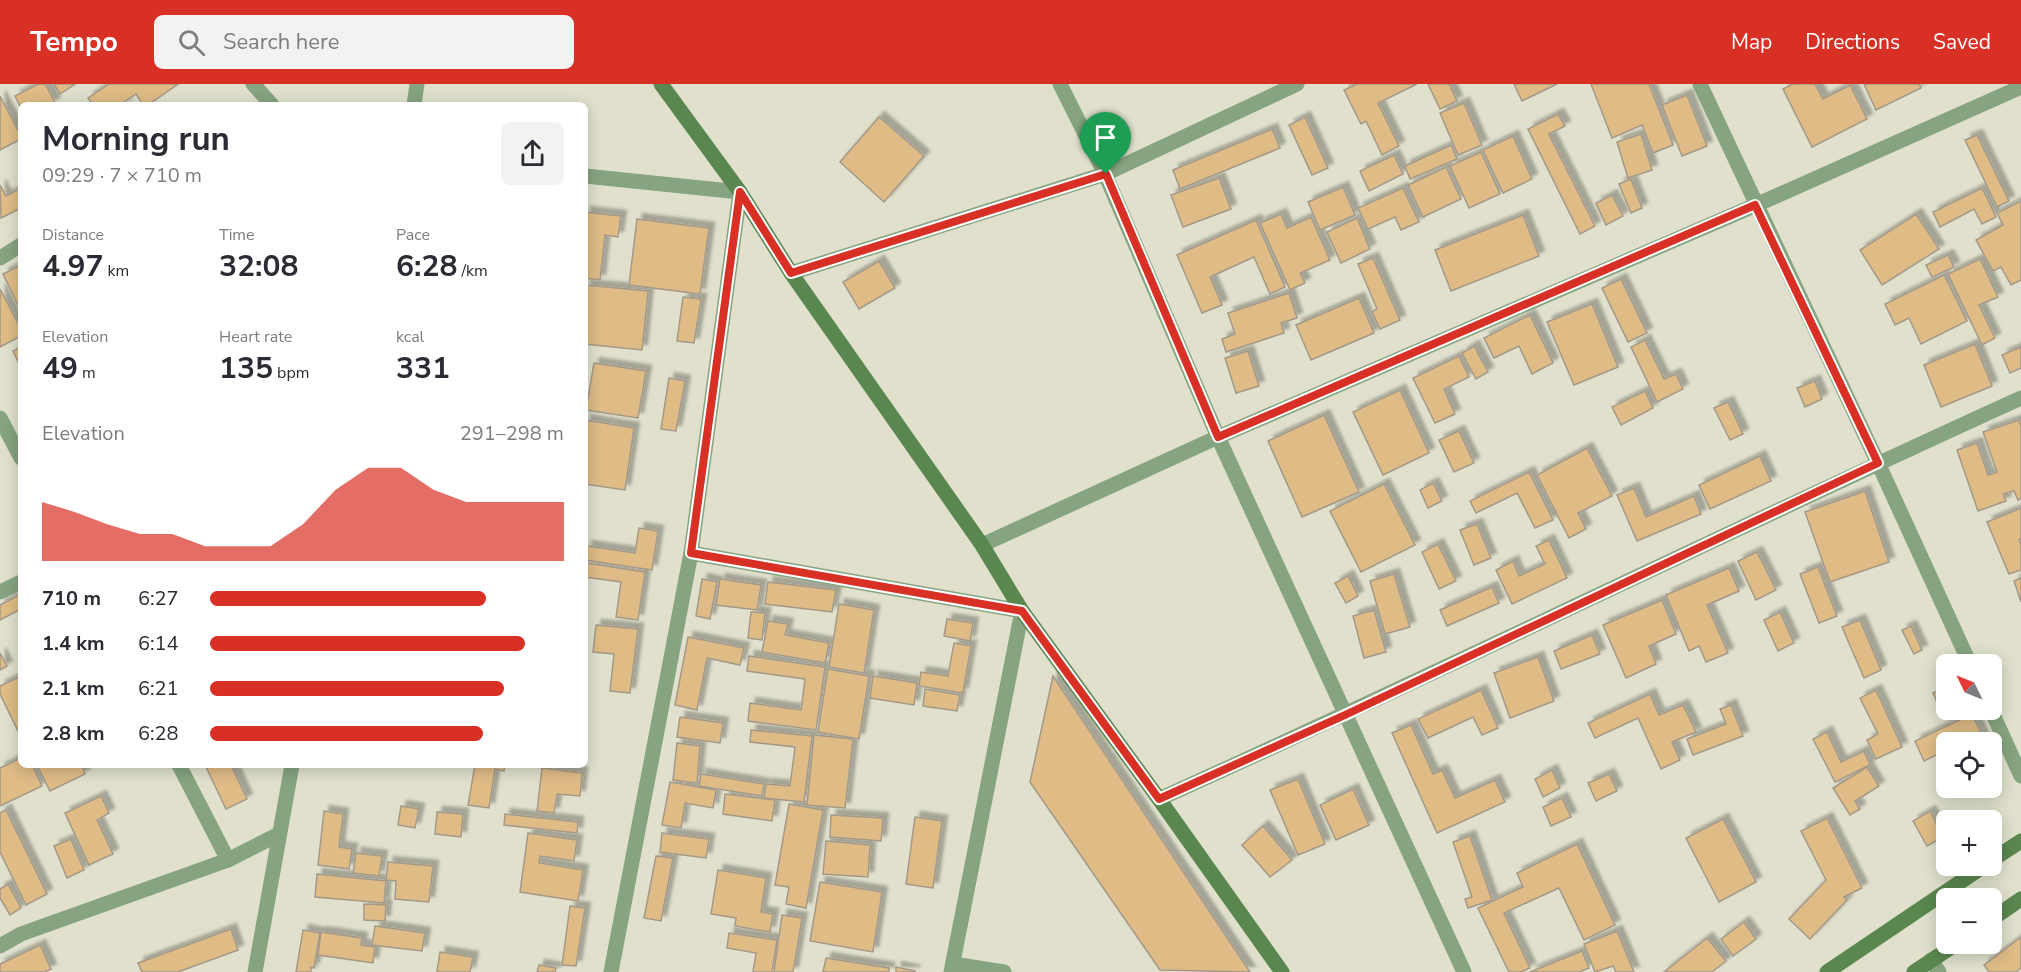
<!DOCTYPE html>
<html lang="en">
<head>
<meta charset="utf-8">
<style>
	:root { --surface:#fff; --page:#f2f2f3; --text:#2b2b33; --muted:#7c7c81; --accent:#d93025 }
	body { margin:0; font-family:"Nunito Sans",sans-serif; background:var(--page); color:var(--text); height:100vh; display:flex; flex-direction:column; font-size:22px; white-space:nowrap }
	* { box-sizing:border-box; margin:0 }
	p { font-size:20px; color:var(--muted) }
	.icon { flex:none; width:33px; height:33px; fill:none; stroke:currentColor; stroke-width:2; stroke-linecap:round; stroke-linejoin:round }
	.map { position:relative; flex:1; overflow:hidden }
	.drawer { position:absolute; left:18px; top:18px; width:570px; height:666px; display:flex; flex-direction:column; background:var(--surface); border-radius:9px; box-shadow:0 3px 15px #0003 }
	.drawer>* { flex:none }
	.needle { width:39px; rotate:313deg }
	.fabs { position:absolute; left:1936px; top:570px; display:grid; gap:12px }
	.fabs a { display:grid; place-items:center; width:66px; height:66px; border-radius:9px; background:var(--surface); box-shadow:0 3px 15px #0003; font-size:30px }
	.pin { position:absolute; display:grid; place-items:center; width:51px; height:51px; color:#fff; margin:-62px -26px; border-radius:50% 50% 50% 0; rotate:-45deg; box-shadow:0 0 6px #0007 }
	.pin .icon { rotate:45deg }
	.round { display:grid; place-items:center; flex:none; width:63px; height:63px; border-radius:9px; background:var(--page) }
	.head { display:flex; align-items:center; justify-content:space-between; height:102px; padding:0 24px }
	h1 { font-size:33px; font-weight:700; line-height:45px }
	.metrics { display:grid; grid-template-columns:repeat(3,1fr); gap:9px; height:102px; padding:6px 24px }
	.metrics div { display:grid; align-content:center }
	.metrics b { font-size:30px; font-weight:700 }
	.metrics small { font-size:16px; font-weight:400 }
	.metrics p { font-size:16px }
	.chart { height:168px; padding:12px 24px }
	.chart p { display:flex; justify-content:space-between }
	.chart svg { width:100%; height:108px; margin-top:6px; fill:var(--accent); opacity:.7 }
	ul { padding:0 24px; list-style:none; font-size:20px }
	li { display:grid; grid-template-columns:96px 72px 1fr; align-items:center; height:45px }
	li i { height:15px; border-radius:8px; background:var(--accent) }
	header { display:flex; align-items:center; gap:36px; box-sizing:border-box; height:84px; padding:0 30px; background:var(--accent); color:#fff }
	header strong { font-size:28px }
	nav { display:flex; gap:33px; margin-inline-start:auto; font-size:21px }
	.search { width:420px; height:54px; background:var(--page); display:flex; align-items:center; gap:15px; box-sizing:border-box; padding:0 21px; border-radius:9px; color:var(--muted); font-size:22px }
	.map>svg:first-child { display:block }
	.building { fill:#dfbc86; stroke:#a49989; stroke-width:1.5; filter:url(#shadow) }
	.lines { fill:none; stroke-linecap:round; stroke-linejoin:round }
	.street { stroke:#86a47f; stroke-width:15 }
	.secondary { stroke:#5a874f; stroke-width:15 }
	.route-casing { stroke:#fff; stroke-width:12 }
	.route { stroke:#d93025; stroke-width:8 }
</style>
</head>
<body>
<header>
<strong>Tempo</strong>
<div class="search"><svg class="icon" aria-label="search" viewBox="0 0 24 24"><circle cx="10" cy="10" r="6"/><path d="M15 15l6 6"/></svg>Search here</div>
<nav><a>Map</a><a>Directions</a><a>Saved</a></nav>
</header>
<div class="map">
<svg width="2021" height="888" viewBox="0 0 2021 888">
	<defs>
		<filter id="shadow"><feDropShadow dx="5.5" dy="-5.5" stdDeviation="1.5" flood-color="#0004"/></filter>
	</defs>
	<rect width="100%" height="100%" fill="#e0e0cd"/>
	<g class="building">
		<polygon points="38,0 45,0 55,18 50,21 21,21 21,24 15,12"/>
		<polygon points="54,0 75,0 60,10"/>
		<polygon points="109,0 178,0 148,21 143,21 136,10 124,18 127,21 93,21 88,14"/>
		<polygon points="1357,0 1417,0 1378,19 1399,62 1382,71 1366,37 1361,40 1344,6"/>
		<polygon points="1428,0 1449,0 1457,17 1440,25"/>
		<polygon points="1514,0 1557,0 1522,17"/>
		<polygon points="1591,0 1649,0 1673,61 1653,69 1642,41 1612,54"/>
		<polygon points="1793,0 1815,0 1823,15 1850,1 1867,35 1812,63 1783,5"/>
		<polygon points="1864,0 1919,0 1921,4 1876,26"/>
		<polygon points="1687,11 1707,62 1682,72 1662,21"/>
		<polygon points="0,12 21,52 21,55 0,66"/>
		<polygon points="1464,19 1482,61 1458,71 1440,29"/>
		<polygon points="1558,30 1565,42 1549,50 1595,142 1580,150 1528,45"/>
		<polygon points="879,33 924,72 884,118 840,78"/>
		<polygon points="1305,33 1328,84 1312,91 1289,41"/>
		<polygon points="1272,45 1280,64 1180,105 1173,86"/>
		<polygon points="1641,50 1652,86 1628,94 1617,58"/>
		<polygon points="1977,51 2009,117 1997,123 1965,56"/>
		<polygon points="1513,52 1532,95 1503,109 1483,66"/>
		<polygon points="1451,61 1457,75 1410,95 1405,82"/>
		<polygon points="1481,68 1500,110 1469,124 1450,82"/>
		<polygon points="1394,71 1403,90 1369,107 1360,87"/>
		<polygon points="1446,83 1461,115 1423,133 1408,101"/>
		<polygon points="1219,94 1231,125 1183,143 1171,111"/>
		<polygon points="1631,95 1642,124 1631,129 1619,100"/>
		<polygon points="0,101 6,112 21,104 21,124 1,134"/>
		<polygon points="1343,103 1355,131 1320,146 1308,118"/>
		<polygon points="1403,104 1419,138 1401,146 1395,133 1368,145 1358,124"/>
		<polygon points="1982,104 1996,133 1982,140 1974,125 1940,143 1933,128"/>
		<polygon points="1612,111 1623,132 1606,141 1596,119"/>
		<polygon points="2021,117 2021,196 2011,201 2001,183 1993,187 1976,156 2003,141 1997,129"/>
		<polygon points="585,128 621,132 618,153 605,151 600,196 585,194"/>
		<polygon points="1281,130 1287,144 1311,133 1330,176 1300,189 1305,199 1290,206 1260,139"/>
		<polygon points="1916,130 1939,165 1882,201 1860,166"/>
		<polygon points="1523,131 1539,172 1451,207 1435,166"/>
		<polygon points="1357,134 1370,165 1341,179 1327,148"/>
		<polygon points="637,135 709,144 700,210 629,201"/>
		<polygon points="1256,136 1285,203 1270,210 1254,173 1210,193 1222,221 1202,229 1177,171"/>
		<polygon points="1948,171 1954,183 1932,193 1926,181"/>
		<polygon points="1373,174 1400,236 1380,245 1372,228 1377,225 1358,180"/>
		<polygon points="1980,175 1998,213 1979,221 1995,254 1982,261 1948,190"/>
		<polygon points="879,177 895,204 859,225 843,198"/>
		<polygon points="21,181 21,227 3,190"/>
		<polygon points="1944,191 1967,237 1921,260 1909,234 1895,241 1885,220"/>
		<polygon points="1621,195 1647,249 1628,258 1602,204"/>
		<polygon points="585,201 648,207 642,266 585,260"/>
		<polygon points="0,205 21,245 21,252 0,263"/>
		<polygon points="1289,209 1297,234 1281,239 1284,249 1226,268 1222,255 1235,250 1228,229"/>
		<polygon points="683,213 701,215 694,259 677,257"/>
		<polygon points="1359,214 1374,249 1311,276 1296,241"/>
		<polygon points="1592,220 1618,283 1574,301 1547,238"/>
		<polygon points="1530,231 1553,279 1532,290 1519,262 1494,274 1484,254"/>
		<polygon points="1645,256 1664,295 1676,290 1683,305 1657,318 1631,263"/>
		<polygon points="1975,260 1992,302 1941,323 1924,281"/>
		<polygon points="1474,262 1488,288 1476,295 1462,269"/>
		<polygon points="21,263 21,284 13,267"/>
		<polygon points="2021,263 2021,284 2010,289 2002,271"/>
		<polygon points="1248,267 1259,302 1236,309 1225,274"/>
		<polygon points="1459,272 1469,293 1444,305 1455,330 1435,339 1413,294"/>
		<polygon points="594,279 646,287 638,334 586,326"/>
		<polygon points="669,294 685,297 676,347 661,345"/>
		<polygon points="1815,297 1822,315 1805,323 1797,304"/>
		<polygon points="1400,306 1429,369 1383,391 1353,328"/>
		<polygon points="1645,307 1653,324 1621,341 1612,323"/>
		<polygon points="1728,318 1743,350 1730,356 1714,324"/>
		<polygon points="1324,331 1359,408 1302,433 1268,357"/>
		<polygon points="585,336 634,344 625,406 585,400"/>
		<polygon points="2019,336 2021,342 2021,415 2018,416 2014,407 2003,410 2006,417 1978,427 1957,366 1977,359 1988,391 1997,388 1983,348"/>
		<polygon points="1459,347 1474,379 1454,388 1439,356"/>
		<polygon points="1587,364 1612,412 1578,429 1586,445 1569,454 1537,391"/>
		<polygon points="1760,372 1771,397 1710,425 1699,401"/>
		<polygon points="1529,388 1553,436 1535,444 1517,409 1476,429 1470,417"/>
		<polygon points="1433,399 1442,417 1428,424 1420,406"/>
		<polygon points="1384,400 1415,461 1361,488 1330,427"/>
		<polygon points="1634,404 1646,433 1694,412 1701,430 1637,457 1617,411"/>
		<polygon points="1865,407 1889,478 1830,498 1805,428"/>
		<polygon points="2021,424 2021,455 2019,456 2021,461 2021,486 2009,490 1987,438"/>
		<polygon points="1477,440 1491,474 1474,481 1460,446"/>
		<polygon points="639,444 658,447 652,486 585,476 587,462 635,469"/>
		<polygon points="1549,456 1567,494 1512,520 1496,486 1513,477 1519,492 1545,480 1536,462"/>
		<polygon points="1438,460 1456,497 1439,505 1422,468"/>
		<polygon points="1757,468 1776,506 1756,516 1738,477"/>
		<polygon points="586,479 645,488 638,536 616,533 621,498 585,493"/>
		<polygon points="1818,483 1837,532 1819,539 1800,490"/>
		<polygon points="1729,484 1739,507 1707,521 1728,569 1706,578 1699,562 1689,567 1666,511"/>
		<polygon points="1394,490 1410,543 1385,550 1370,497"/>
		<polygon points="1348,492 1358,512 1346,519 1335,499"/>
		<polygon points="2021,494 2021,518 2014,497"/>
		<polygon points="702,495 717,498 710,535 696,532"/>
		<polygon points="720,495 761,501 757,526 716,521"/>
		<polygon points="768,498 836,506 832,528 765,520"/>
		<polygon points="1492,503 1499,519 1447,542 1440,526"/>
		<polygon points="21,510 21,525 0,536 0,521"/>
		<polygon points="1662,516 1676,550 1649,562 1656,580 1626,594 1603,541"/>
		<polygon points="839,520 874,526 864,589 829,583"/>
		<polygon points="1374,526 1386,568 1364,574 1353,532"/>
		<polygon points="751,528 765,529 762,556 748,554"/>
		<polygon points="1780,528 1794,559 1778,567 1764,536"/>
		<polygon points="947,535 973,539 970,557 944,552"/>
		<polygon points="1860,536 1881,586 1864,594 1842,543"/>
		<polygon points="768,537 788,540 785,551 829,559 825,579 762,568"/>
		<polygon points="596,541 638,545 630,609 610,607 614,570 593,568"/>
		<polygon points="1911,542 1922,566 1914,570 1902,546"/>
		<polygon points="1592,551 1600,570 1561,585 1554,567"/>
		<polygon points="688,553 744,564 740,581 707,574 697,626 675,621"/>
		<polygon points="954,559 971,562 963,609 919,602 921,588 948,592"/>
		<polygon points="0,569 7,582 0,586"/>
		<polygon points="749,572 825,583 816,646 748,637 750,619 801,626 805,595 747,587"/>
		<polygon points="1538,573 1554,617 1510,634 1494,589"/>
		<polygon points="828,585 869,592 859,655 818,648"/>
		<polygon points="21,592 21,648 19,649 0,610 0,602"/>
		<polygon points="873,592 917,599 914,621 870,614"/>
		<polygon points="1053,592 1250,888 1160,886 1030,698"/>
		<polygon points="1947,603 1947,621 1940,625 1933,609"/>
		<polygon points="925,605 960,611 957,627 923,622"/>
		<polygon points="1481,606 1498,644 1482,651 1473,633 1428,654 1418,635"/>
		<polygon points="1876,606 1902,663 1876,675 1867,656 1878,650 1860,614"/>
		<polygon points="1650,610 1659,631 1683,621 1696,648 1672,658 1680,676 1661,685 1638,634 1595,654 1588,639"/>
		<polygon points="1731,621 1743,652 1693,671 1687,655 1726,640 1720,625"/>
		<polygon points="1972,630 1985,658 1947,658 1947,666 1924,677 1915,657"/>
		<polygon points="680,633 723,639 720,659 677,653"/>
		<polygon points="1411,641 1433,690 1442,686 1455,714 1495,696 1505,718 1437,749 1392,649"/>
		<polygon points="751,646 812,652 804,718 764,714 766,700 790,702 795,663 750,658"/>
		<polygon points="1827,648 1841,678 1864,667 1870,681 1835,698 1813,655"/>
		<polygon points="814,651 853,655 845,724 807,721"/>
		<polygon points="677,659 700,662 697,699 673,696"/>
		<polygon points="21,674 21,681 32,681 42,702 0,722 0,684"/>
		<polygon points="37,681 81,681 85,690 50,707"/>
		<polygon points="205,681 231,681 247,715 226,725"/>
		<polygon points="475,681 505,681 504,687 495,685 489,724 468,721"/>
		<polygon points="1867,683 1879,702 1855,717 1860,725 1850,731 1833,704"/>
		<polygon points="542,684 582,689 580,712 557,710 554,729 537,727"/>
		<polygon points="1552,686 1560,704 1543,713 1535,695"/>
		<polygon points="701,690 764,700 762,712 699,702"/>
		<polygon points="1609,690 1617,707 1596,717 1588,699"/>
		<polygon points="1298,695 1325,760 1298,771 1270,706"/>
		<polygon points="670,698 716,706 713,724 685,719 681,744 662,741"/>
		<polygon points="1353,705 1369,741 1336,756 1320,721"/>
		<polygon points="725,710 775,716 772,737 723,730"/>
		<polygon points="101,712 109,729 97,736 113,770 89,781 65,729"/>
		<polygon points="1562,714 1571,733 1551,742 1543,723"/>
		<polygon points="789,720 823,726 806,824 786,820 789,803 775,801"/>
		<polygon points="401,722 419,725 415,744 398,741"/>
		<polygon points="6,726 47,810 26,821 0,768 0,729"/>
		<polygon points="324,727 343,730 339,763 352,765 349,785 318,781"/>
		<polygon points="1930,727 1943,753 1927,762 1913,737"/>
		<polygon points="437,728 463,730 461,753 435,750"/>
		<polygon points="505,730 578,738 577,749 504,741"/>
		<polygon points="831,731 883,734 881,757 830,753"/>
		<polygon points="915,733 942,737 933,804 906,800"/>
		<polygon points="1827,734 1862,804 1844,813 1847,816 1810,855 1789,835 1826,796 1801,747"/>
		<polygon points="1723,735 1756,798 1719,818 1686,754"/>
		<polygon points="1263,742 1292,776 1270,793 1242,761"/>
		<polygon points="528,749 577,756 574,777 540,772 539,779 583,786 578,817 520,808"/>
		<polygon points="662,749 709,755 706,774 660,768"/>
		<polygon points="1470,752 1492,816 1468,824 1465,815 1472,813 1453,758"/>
		<polygon points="71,755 84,786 67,794 54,762"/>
		<polygon points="826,757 870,761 868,793 823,790"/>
		<polygon points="1577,760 1615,841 1584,856 1559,804 1504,829 1530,884 1521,888 1509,888 1478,824 1523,803 1517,789"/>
		<polygon points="356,769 382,772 379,792 353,789"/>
		<polygon points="656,772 673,774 661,837 644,834"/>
		<polygon points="388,778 433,782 429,818 395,815 396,797 386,796"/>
		<polygon points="718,786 766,794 761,828 773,830 770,848 735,842 736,834 711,830"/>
		<polygon points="317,790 386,797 384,819 315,813"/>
		<polygon points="820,798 882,808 873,868 810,857"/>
		<polygon points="8,800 21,824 10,831 0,814 0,805"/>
		<polygon points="364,820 386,821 385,837 364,836"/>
		<polygon points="570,822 585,824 576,882 562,881"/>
		<polygon points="782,831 802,834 793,888 774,888"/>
		<polygon points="1744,838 1756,855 1733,872 1721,855"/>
		<polygon points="375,842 425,849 422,867 372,861"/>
		<polygon points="231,845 238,866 178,888 142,888 138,879"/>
		<polygon points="303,846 320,849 314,884 311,883 311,888 296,888"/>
		<polygon points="1617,847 1634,888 1616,888 1613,882 1595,888 1584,860"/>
		<polygon points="321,848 362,854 361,861 375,863 373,879 318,871"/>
		<polygon points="729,849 777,856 772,888 753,888 756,869 727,864"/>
		<polygon points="2021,853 2021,884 2016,888 1989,888 1984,881"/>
		<polygon points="1707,854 1726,877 1712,888 1664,888"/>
		<polygon points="40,861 51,885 44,888 0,888 0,880"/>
		<polygon points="1582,867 1589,884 1579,888 1530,888"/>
		<polygon points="440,868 473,873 470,888 437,888"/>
		<polygon points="826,874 889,884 889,888 823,888"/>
		<polygon points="539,881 556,884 555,888 537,888"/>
		<polygon points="896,883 915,887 914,888 896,888"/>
	</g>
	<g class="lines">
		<g class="street">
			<polyline points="253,0 272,21"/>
			<polyline points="1060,0 1105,90 1218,353 1464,888"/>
			<polyline points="1700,0 1878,379 1970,580"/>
			<polyline points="414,21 417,0"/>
			<polyline points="585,92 740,108 691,469 611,888"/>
			<polyline points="0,174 21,161"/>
			<polyline points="791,189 1105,90 1297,0"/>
			<polyline points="0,334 21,374"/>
			<polyline points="982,461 1218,353 1756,121 2021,3"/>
			<polyline points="691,469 1022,527 951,888"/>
			<polyline points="0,508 21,498"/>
			<polyline points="1991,626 2021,692"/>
			<polyline points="179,681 228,776"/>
			<path d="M1159,715C1448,585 1732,445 2021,314"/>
			<polyline points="0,862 21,850 228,776 279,750"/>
			<polyline points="1931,876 1939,888"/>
			<polyline points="953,880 1004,888"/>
			<polyline points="255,888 292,681"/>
		</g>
		<g class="secondary">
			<polyline points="661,0 740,108 791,189 982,461 1022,527 1159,715 1282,888"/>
			<polyline points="1992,776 2021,757"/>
			<polyline points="1992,835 2021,815"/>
			<polyline points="1827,888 1984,782"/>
			<polyline points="1914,888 1956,860"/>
		</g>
	</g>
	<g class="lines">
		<g class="route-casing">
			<polygon id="route" points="1106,90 1218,353 1755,121 1878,379 1345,631 1159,715 1022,527 691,469 740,108 791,189"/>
		</g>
		<use href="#route" class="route"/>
	</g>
</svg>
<div class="fabs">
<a><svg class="needle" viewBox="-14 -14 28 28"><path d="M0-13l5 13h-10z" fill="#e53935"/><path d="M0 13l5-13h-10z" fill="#7c7c81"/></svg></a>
<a><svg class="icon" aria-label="locate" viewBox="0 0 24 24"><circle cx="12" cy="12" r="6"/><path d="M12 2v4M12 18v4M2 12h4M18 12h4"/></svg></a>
<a>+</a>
<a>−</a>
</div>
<div class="pin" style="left:1106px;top:90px;background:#1e9e55"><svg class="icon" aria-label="arrive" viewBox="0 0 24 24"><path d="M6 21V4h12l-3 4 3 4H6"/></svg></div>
<section class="drawer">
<div class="head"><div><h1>Morning run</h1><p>09:29 · 7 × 710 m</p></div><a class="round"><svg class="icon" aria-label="share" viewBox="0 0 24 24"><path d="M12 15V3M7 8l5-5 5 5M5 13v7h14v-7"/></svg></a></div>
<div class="metrics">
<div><p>Distance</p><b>4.97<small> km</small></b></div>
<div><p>Time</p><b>32:08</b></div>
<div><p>Pace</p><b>6:28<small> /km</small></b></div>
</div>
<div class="metrics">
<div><p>Elevation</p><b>49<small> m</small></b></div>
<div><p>Heart rate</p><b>135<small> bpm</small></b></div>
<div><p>kcal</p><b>331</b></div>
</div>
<div class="chart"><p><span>Elevation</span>291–298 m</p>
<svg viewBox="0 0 160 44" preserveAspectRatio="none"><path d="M0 44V20L10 24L20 29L30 33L40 33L50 38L60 38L70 38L80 29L90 15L100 6L110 6L120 15L130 20L140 20L150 20L160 20V44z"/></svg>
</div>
<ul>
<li><b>710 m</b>6:27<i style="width:78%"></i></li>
<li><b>1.4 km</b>6:14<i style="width:89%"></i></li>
<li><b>2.1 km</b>6:21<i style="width:83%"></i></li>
<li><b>2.8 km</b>6:28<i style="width:77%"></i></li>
</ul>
</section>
</div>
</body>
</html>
